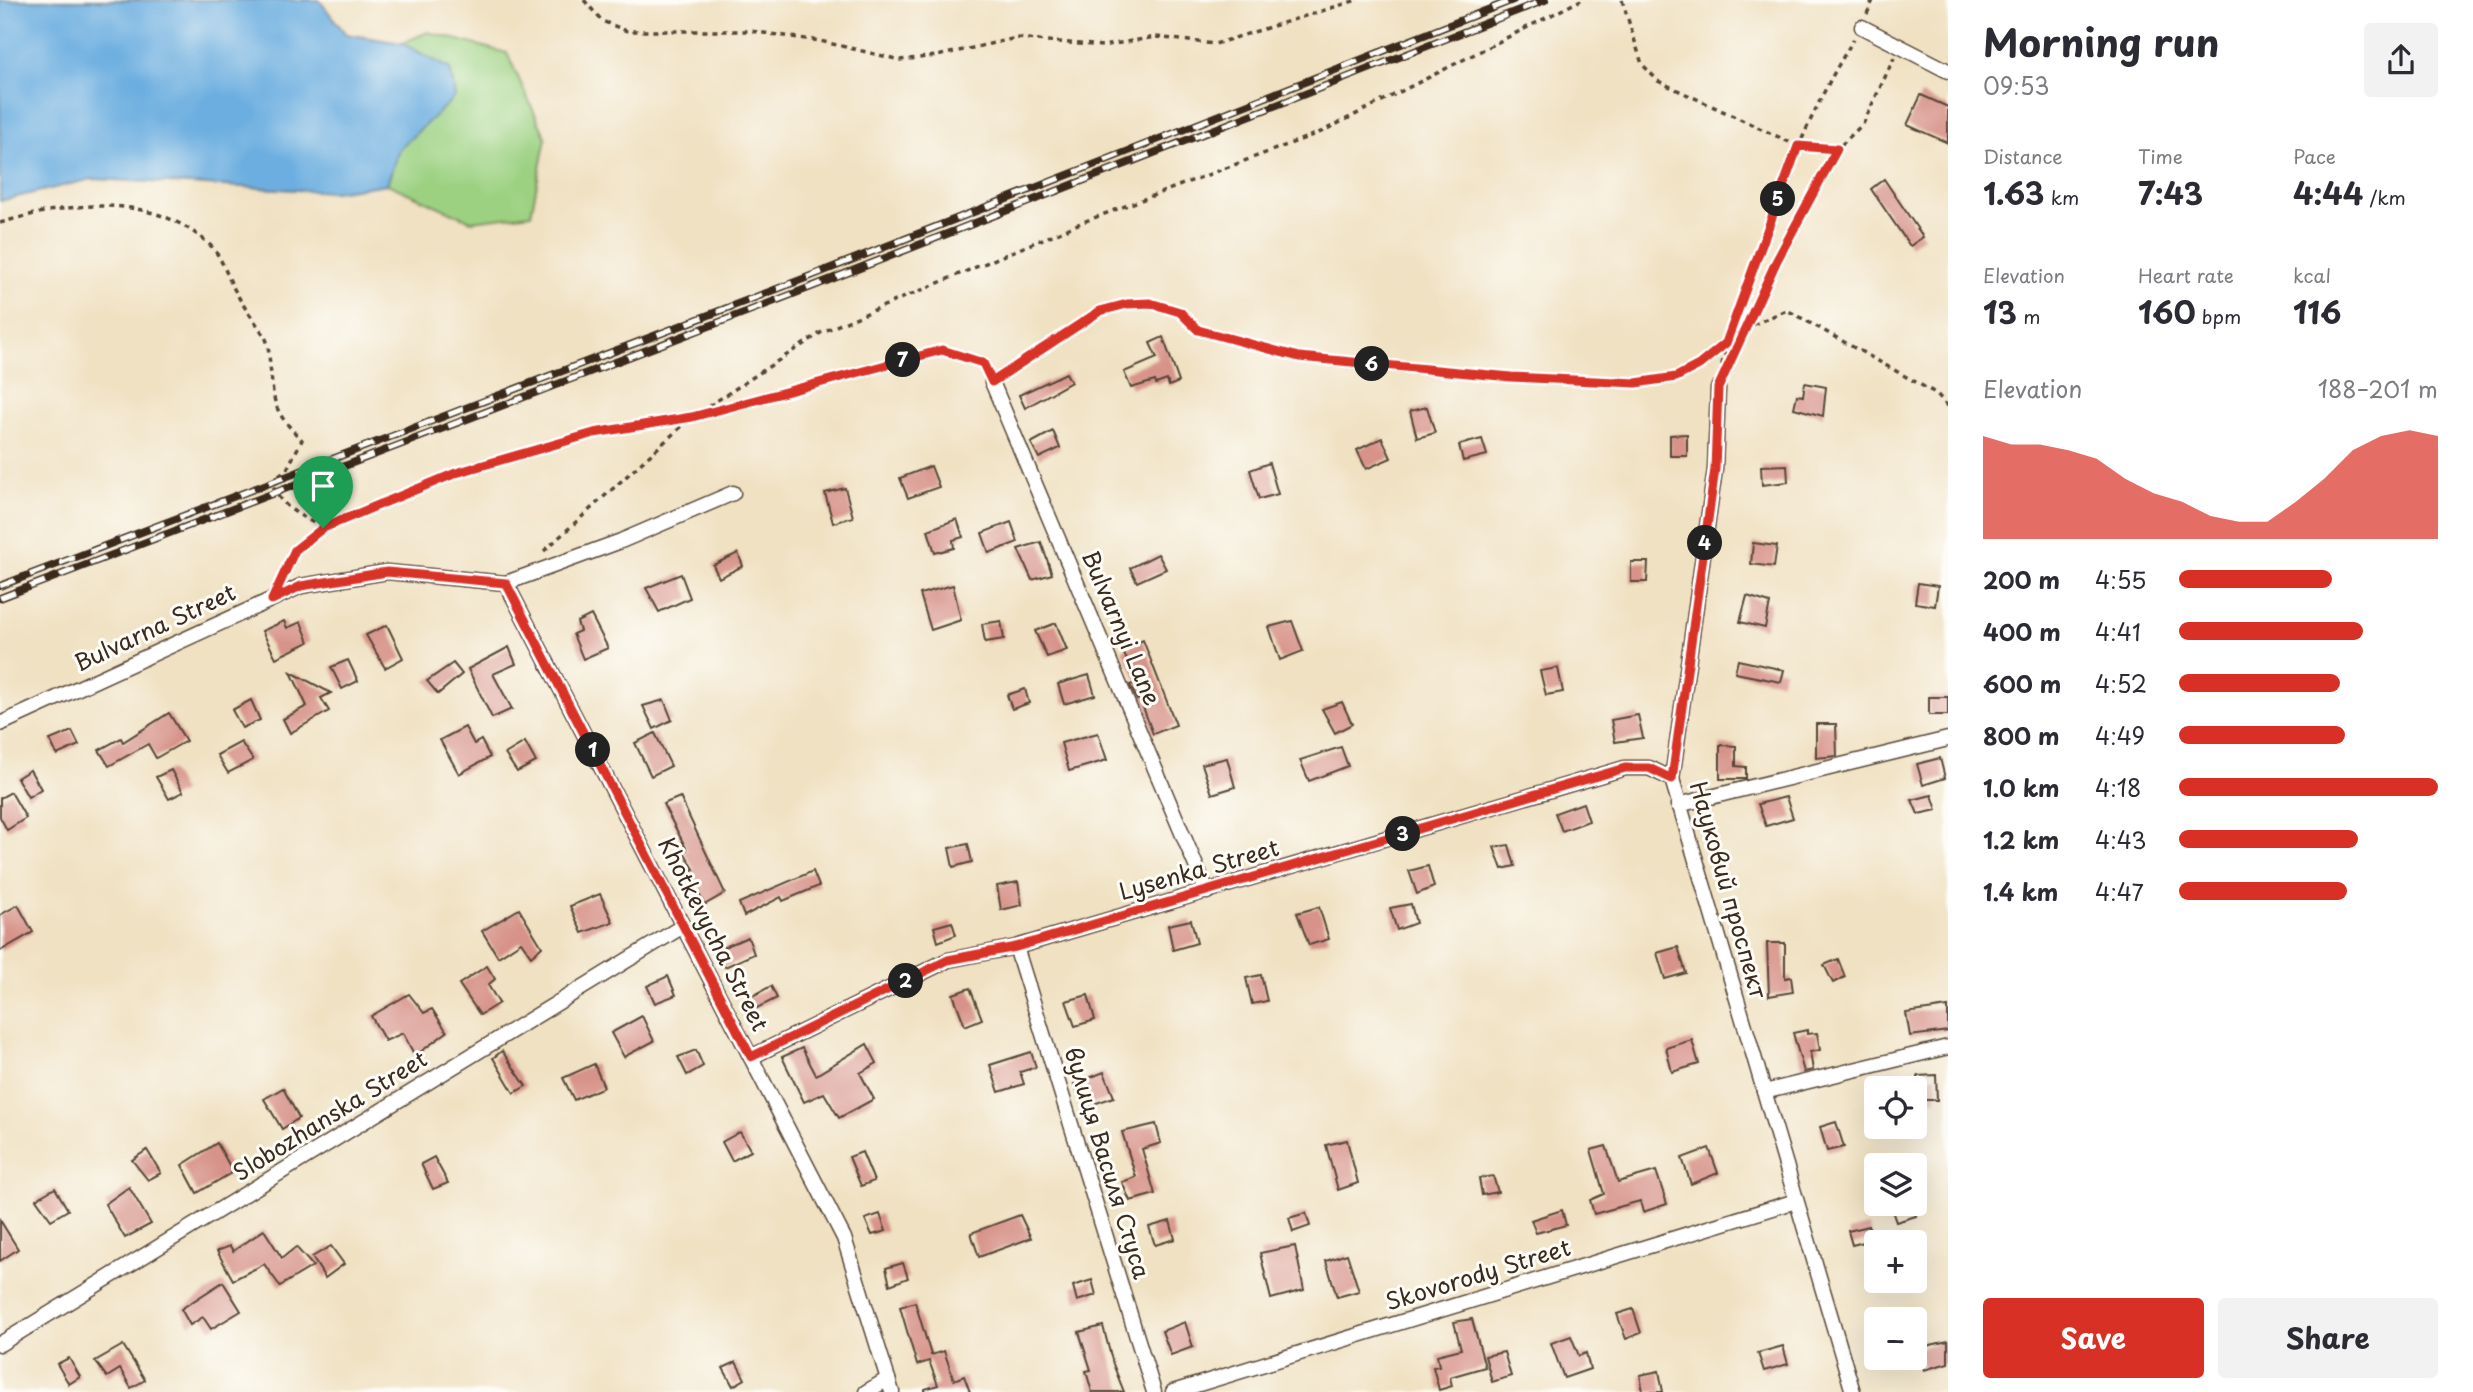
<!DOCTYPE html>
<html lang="en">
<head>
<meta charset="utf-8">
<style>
	:root { --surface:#fff; --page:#f2f2f3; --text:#2b2b33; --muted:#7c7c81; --accent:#d93025 }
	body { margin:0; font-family:"Playpen Sans",sans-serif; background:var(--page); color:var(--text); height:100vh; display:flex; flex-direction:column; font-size:26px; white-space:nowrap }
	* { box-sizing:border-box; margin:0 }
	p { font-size:23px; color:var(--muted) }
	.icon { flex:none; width:38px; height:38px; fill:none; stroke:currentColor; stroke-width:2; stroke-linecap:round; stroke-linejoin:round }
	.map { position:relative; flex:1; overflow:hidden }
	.details { display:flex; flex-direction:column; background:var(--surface); width:525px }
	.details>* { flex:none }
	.controls { position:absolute; left:1864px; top:1076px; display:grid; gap:14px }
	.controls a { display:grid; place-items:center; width:63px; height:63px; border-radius:7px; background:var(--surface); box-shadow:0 7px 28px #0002; font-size:35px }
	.pin { position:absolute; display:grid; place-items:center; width:60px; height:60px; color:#fff; margin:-72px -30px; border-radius:50% 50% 50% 0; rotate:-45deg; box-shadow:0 0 7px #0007 }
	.pin .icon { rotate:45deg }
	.km { position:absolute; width:35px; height:35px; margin:-18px; border-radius:50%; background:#222; color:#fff; font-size:19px; line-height:35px; text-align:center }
	.round { display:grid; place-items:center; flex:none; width:74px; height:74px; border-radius:7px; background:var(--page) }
	.summary { display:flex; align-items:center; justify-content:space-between; height:119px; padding:0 35px }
	h1 { font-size:38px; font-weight:700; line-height:52px }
	.metrics { display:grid; grid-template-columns:repeat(3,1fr); gap:10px; height:119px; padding:7px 35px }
	.metrics div { display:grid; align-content:center }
	.metrics b { font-size:30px; font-weight:700 }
	.metrics small { font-size:19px; font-weight:400 }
	.metrics p { font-size:19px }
	.chart { height:196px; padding:14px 35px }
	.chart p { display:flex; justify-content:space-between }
	.chart svg { width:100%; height:126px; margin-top:7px; fill:var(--accent); opacity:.7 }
	.action { display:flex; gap:14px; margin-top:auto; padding:14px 35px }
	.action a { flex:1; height:80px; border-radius:7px; background:var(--accent); color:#fff; font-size:28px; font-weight:700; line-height:80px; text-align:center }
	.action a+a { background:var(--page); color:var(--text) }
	ul { padding:0 35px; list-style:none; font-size:23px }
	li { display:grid; grid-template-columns:112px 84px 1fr; align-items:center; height:52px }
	li i { height:18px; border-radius:9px; background:var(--accent) }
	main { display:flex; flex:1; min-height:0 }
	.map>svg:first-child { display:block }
	.green { fill:#9cd182; stroke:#6c7e50; stroke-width:2 }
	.water { fill:#6caee0; stroke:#546c7f; stroke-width:2 }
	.building { fill:#d79389 }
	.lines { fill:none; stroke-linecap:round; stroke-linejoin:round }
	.street-casing { stroke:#564537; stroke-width:17 }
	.path { stroke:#564537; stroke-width:3.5; stroke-dasharray:5 5; stroke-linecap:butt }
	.street { stroke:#fff; stroke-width:14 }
	.rail-casing { stroke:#3b2a1e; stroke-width:8 }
	.rail { stroke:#fdfcf7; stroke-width:5; stroke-dasharray:16; stroke-linecap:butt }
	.route-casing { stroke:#fff; stroke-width:14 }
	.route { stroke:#d93025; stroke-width:9 }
	.labels { text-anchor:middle; stroke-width:6; stroke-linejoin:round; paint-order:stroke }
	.street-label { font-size:23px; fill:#3b2a1e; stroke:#fdfcf7 }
</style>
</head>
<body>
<main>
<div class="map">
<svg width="1948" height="1392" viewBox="0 0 1948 1392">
	<rect width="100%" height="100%" fill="#fdfcf7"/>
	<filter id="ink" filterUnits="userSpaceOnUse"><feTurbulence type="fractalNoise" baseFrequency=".0143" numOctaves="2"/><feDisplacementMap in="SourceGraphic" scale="14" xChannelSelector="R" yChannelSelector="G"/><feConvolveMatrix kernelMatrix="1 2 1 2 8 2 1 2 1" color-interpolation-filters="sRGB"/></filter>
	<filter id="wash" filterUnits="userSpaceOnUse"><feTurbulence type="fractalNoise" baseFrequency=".00686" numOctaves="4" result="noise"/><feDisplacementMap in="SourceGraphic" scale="28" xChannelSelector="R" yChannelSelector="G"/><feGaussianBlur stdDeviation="1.57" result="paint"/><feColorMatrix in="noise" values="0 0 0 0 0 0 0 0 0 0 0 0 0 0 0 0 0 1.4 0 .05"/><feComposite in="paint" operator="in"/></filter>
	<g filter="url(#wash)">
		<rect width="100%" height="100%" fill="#f0e1c2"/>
		<polygon class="green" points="428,32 507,53 546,138 531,214 471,221 387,184 399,149 455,96 450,69 402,43"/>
		<polygon class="water" points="0,0 319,0 346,34 402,43 450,69 455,97 399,149 387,184 334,192 92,179 0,201"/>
		<g id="blocks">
			<g class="building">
				<polygon points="1921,95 1948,107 1948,143 1907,125"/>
				<polygon points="1884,179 1923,237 1910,246 1871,189"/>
				<polygon points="1163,337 1179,382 1169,386 1167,380 1156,384 1155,381 1131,388 1124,372 1157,358 1150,343"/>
				<polygon points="1066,373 1071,382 1025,408 1019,395"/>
				<polygon points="1805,383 1826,387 1823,416 1794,408 1797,395 1803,396"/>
				<polygon points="1427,407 1435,433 1417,438 1410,411"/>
				<polygon points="1053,431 1060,448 1039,458 1031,443"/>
				<polygon points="1687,434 1687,456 1670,456 1670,435"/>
				<polygon points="1382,438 1391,458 1366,469 1357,450"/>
				<polygon points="1482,439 1487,455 1463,461 1459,445"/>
				<polygon points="1269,463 1278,494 1259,499 1250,470"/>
				<polygon points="1787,465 1788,482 1762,485 1761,466"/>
				<polygon points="931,466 939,487 908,498 900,478"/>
				<polygon points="845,488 853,517 833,523 825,493"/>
				<polygon points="957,519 963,537 953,540 954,548 935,553 928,530"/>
				<polygon points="1011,522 1018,542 989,553 982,533"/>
				<polygon points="1041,542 1052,574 1032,580 1018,549"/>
				<polygon points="1753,543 1777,546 1774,567 1751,564"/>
				<polygon points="738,553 743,566 719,578 713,565"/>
				<polygon points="1158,554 1166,569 1137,582 1130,568"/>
				<polygon points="1631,562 1648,562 1647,582 1631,582"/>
				<polygon points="681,574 690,598 659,612 646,588"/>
				<polygon points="1918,583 1938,586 1935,606 1915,603"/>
				<polygon points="953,585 961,620 931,630 920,594"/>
				<polygon points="1747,596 1770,603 1765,628 1740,622"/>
				<polygon points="591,615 608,648 583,659 573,634 580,631 577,622"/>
				<polygon points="284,621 287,628 301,622 309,642 276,658 262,631"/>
				<polygon points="1001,621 1004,639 985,642 982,624"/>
				<polygon points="1292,621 1303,651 1280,660 1269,627"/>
				<polygon points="1056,623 1067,650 1047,657 1035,631"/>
				<polygon points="387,625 403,658 385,668 366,635"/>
				<polygon points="1143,640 1176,725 1153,734 1140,699 1137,700 1130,685 1138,682 1122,650"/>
				<polygon points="509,647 516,664 493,674 512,709 492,718 468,669"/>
				<polygon points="348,660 358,681 342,689 331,667"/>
				<polygon points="1738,660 1784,670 1781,682 1735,673"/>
				<polygon points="453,663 462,674 438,694 427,681"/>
				<polygon points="1558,668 1563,692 1546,695 1540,671"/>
				<polygon points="291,672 331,693 321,698 329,711 290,733 283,719 307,706"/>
				<polygon points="1089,675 1095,695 1064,704 1058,684"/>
				<polygon points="1025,689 1029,703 1012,709 1007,695"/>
				<rect x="1929" y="697" width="19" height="18"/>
				<polygon points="251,700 260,720 242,728 232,710"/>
				<polygon points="664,700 672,720 654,729 643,706"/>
				<polygon points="1342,702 1352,724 1335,733 1322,709"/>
				<polygon points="169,713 186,741 156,758 148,744 109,766 99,750 121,738 123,742"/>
				<polygon points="1638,715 1643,738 1615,742 1611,720"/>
				<polygon points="1816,724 1836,724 1837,756 1816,758"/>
				<polygon points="465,727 474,744 481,740 490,757 459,774 440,740"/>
				<polygon points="72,731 79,745 57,755 50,740"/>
				<polygon points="655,733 671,766 651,776 635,743"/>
				<polygon points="1098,733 1107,760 1069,771 1061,743"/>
				<polygon points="241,742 253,760 228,773 217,755"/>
				<polygon points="525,742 536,762 517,772 505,754"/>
				<polygon points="1720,745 1736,746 1736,766 1746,767 1746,779 1720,779"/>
				<polygon points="1341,747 1348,766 1309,781 1300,760"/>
				<polygon points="1227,758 1235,787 1212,794 1202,764"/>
				<polygon points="1940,758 1945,778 1923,785 1917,764"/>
				<polygon points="30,770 41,789 28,797 17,778"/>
				<polygon points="171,770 183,792 169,799 156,777"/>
				<polygon points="11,792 26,818 7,830 0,817 0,798"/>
				<polygon points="1932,795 1937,810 1918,814 1912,800"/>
				<polygon points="680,797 725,893 704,905 689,871 694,869 684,852 687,850 663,804"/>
				<polygon points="1786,797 1793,818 1766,826 1758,804"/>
				<polygon points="1583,803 1589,821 1562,831 1555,813"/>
				<polygon points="968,844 972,862 953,867 949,848"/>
				<polygon points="1509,845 1515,866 1502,869 1494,847"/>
				<polygon points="1428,866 1434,887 1417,894 1409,871"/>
				<polygon points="813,871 819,886 783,901 781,897 744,916 739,903"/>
				<polygon points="1018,882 1022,905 1001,910 997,886"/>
				<polygon points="600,894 613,922 582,933 570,906"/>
				<polygon points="1411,904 1416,923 1397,930 1390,908"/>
				<polygon points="18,905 33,932 0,951 0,915"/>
				<polygon points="1319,907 1329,939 1309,945 1297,913"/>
				<polygon points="519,909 542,947 531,956 521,942 498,957 482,931"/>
				<polygon points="1191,920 1197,943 1173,950 1168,925"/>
				<polygon points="952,922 956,935 938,942 934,927"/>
				<polygon points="748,937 754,954 725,967 717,950"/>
				<polygon points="1767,943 1785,943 1785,978 1791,977 1793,992 1769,996"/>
				<polygon points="1678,947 1686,973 1665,979 1657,953"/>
				<polygon points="1838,959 1845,977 1833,983 1824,965"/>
				<polygon points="487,966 495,979 488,985 499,1003 480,1015 459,984"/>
				<polygon points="1261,975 1267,1001 1252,1004 1246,978"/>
				<polygon points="668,976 676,995 655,1003 647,986"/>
				<polygon points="771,986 777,998 751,1011 743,1001"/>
				<polygon points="970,988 982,1019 965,1026 953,994"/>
				<polygon points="409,994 424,1013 432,1009 447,1032 415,1056 403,1033 385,1041 371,1016"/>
				<polygon points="1088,995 1095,1020 1075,1026 1066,1001"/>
				<polygon points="1948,1007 1948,1031 1910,1036 1906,1013"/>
				<polygon points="642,1016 654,1041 624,1057 611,1033"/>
				<polygon points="1807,1030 1807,1034 1817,1033 1820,1050 1810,1052 1813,1070 1804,1072 1793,1033"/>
				<polygon points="1692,1040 1699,1064 1672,1072 1666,1048"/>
				<polygon points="867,1044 877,1063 860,1073 874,1099 839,1118 824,1093 804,1102 782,1057 802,1048 816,1075"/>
				<polygon points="696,1050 703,1066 687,1075 678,1057"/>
				<polygon points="502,1051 526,1086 514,1093 493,1058"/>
				<polygon points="1031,1052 1036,1067 1020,1072 1024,1084 999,1092 990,1065"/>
				<polygon points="594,1064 604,1087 574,1100 563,1078"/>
				<polygon points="1104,1072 1114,1097 1085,1107 1074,1084"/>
				<polygon points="1936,1075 1937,1100 1919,1100 1918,1076"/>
				<polygon points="283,1088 299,1118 282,1129 264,1099"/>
				<polygon points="1836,1122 1844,1147 1827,1151 1820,1127"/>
				<polygon points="1156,1124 1161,1143 1142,1149 1155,1194 1130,1201 1122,1182 1136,1177 1122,1132"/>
				<polygon points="740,1132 751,1151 732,1161 722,1142"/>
				<polygon points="1347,1140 1358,1183 1338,1190 1326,1145"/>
				<polygon points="217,1143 233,1172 197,1193 182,1165"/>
				<polygon points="1606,1146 1618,1182 1656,1171 1667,1204 1643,1212 1640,1201 1594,1214 1590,1200 1604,1194 1591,1150"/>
				<polygon points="1709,1148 1718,1173 1691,1184 1682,1158"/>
				<polygon points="147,1150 161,1173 148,1180 132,1160"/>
				<polygon points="862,1152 874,1181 861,1186 849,1157"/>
				<polygon points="434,1157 448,1183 433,1189 421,1164"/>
				<polygon points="1493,1176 1498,1192 1482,1195 1479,1178"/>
				<polygon points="129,1187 151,1224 125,1238 105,1204"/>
				<polygon points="55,1188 68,1210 51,1220 36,1199"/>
				<polygon points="1903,1204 1912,1204 1916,1216 1896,1222 1891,1208"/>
				<polygon points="1562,1210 1566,1225 1536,1233 1531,1220"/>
				<polygon points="1306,1213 1310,1226 1293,1232 1289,1218"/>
				<polygon points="880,1214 886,1231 872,1235 865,1219"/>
				<polygon points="1020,1215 1031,1238 979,1257 971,1233"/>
				<polygon points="0,1220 18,1249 0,1261"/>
				<polygon points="1170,1221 1175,1239 1155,1245 1149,1227"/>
				<polygon points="1869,1226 1872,1240 1852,1245 1848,1231"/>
				<polygon points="264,1230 282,1258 296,1247 313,1266 280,1286 264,1264 233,1280 217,1251 230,1246 233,1251"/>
				<polygon points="331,1246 344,1264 325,1278 312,1257"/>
				<polygon points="1295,1246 1304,1290 1271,1299 1260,1253"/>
				<polygon points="1347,1254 1359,1291 1337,1297 1326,1261"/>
				<polygon points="903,1263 908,1278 890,1285 886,1268"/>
				<polygon points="1092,1280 1096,1295 1077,1301 1073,1286"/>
				<polygon points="223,1282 241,1311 211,1329 203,1317 190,1325 181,1309"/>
				<polygon points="915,1302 931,1355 944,1351 954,1380 964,1376 970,1392 925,1392 925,1389 938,1385 929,1361 917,1365 900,1307"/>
				<polygon points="1633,1309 1641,1333 1626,1339 1617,1314"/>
				<polygon points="1472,1319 1485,1367 1450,1377 1452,1386 1439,1390 1433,1367 1439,1366 1437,1355 1461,1349 1454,1322"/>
				<polygon points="1185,1322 1193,1347 1171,1355 1162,1331"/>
				<polygon points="1103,1326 1113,1364 1124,1392 1092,1392 1086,1371 1091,1370 1079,1332"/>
				<polygon points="1571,1336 1579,1356 1586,1353 1590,1369 1564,1378 1551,1343"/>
				<polygon points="1948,1341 1948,1363 1924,1370 1917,1348"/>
				<polygon points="123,1345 145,1380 131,1388 120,1369 107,1377 95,1361"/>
				<polygon points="1783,1346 1788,1364 1764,1371 1758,1353"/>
				<polygon points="1504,1352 1511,1376 1492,1382 1485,1356"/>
				<polygon points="69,1358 80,1377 69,1384 57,1364"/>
				<polygon points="736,1362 745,1379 733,1386 723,1368"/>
				<polygon points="1659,1371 1663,1392 1643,1392 1640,1375"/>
			</g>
		</g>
	</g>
	<g filter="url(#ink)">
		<use href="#blocks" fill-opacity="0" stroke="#564537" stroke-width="2"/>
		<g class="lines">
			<g class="street-casing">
				<g id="street">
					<polyline points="1862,27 1948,71"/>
					<polyline points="992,382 1207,892"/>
					<polyline points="1718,388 1715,469 1672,779 1853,1392"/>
					<polyline points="506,583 844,1238 892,1392"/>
					<polyline points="0,724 301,586 387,572 506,583 621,541 733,493"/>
					<polyline points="1678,805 1948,739"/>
					<polyline points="1016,947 1154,1392"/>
					<polyline points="751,1057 948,960 1016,947 1625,768 1649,768 1672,779"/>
					<polyline points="1764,1092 1948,1047"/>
					<polyline points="0,1344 683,926"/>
					<polyline points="866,1392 888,1379"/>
					<polyline points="1173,1392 1796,1201"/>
				</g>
			</g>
			<g class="path">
				<polyline points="584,0 602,21 627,31 750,31 820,41 900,60 937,56 1016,38 1102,46 1156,37 1215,44 1357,0"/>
				<polyline points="1622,0 1642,64 1658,81 1798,146 1837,149"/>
				<polyline points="1867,14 1873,0"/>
				<path d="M0,223C70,202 154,191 212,247C223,259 228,280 237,294C245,310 258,324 266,339C269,346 269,357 270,365C274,405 273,411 302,440L287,469L272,480C276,506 302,516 323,528L295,549L280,578"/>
				<polyline points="1004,374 1100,311 1127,304 1150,303 1180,311 1197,330 1299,357 1511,377 1636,383 1676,377 1699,365 1745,328 1787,310 1937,394 1948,407"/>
				<path d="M1720,375L1726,343C1764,240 1795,133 1854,39"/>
				<polyline points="1723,376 1777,260 1837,149 1863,124 1894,58"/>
				<polyline points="323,528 456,473 594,434 692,417 942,350 983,363 986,368"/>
				<polyline points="544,551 692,417 822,332 1083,222 1321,132 1581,0"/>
			</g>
			<use href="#street" class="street"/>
			<g class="rail-casing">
				<g id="rail">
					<polyline points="0,586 803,279 1513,0"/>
					<polyline points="0,598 806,289 1545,0"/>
				</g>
			</g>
			<use href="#rail" class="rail"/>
		</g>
	</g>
	<g class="lines" filter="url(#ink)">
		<g class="route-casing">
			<polygon id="route" points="1798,146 1837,149 1777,260 1718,388 1715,469 1672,779 1649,768 1625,768 1016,947 948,960 751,1057 506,583 387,572 301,586 272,600 295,550 323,528 456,473 594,433 692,417 942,350 983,363 992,382 1100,311 1127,304 1150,303 1180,312 1198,330 1299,357 1511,377 1636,383 1676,377 1699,365 1726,343"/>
		</g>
		<use href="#route" class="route"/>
	</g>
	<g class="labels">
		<g class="street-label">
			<text transform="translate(155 628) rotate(-25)" y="8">Bulvarna Street</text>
			<text transform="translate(1121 628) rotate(67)" y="8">Bulvarnyi Lane</text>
			<text transform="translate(1199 870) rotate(-16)" y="8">Lysenka Street</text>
			<text transform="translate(1728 890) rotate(74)" y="8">Науковий проспект</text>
			<text transform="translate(713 934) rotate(63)" y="8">Khotkevycha Street</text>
			<text transform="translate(330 1116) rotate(-32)" y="8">Slobozhanska Street</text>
			<text transform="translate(1107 1163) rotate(73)" y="8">вулиця Василя Стуса</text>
			<text transform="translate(1478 1275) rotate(-17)" y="8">Skovorody Street</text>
		</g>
	</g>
</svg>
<div class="controls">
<a><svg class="icon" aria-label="locate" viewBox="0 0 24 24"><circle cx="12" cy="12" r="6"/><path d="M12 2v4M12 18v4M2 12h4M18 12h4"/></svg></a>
<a><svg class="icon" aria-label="layers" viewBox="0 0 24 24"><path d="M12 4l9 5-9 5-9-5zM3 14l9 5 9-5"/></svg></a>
<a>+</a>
<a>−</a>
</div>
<div class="pin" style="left:323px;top:528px;background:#1e9e55"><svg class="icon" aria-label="arrive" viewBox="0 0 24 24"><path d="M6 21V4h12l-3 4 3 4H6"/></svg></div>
<b class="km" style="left:593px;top:750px">1</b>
<b class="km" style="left:906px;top:981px">2</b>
<b class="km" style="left:1403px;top:834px">3</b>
<b class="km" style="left:1705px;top:543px">4</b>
<b class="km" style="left:1778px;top:199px">5</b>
<b class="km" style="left:1372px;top:364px">6</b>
<b class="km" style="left:903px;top:360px">7</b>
</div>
<section class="details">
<div class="summary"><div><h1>Morning run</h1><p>09:53</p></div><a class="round"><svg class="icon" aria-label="share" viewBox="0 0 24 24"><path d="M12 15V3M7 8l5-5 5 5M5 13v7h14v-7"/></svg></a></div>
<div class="metrics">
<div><p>Distance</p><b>1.63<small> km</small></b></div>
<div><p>Time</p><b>7:43</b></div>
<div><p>Pace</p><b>4:44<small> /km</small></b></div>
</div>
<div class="metrics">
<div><p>Elevation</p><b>13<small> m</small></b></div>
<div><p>Heart rate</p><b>160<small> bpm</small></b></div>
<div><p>kcal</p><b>116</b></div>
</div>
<div class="chart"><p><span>Elevation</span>188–201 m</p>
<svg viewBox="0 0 160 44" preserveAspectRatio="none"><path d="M0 44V8L10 11L20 11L30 13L40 16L50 23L60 28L70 31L80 36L90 38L100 38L110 31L120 23L130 13L140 8L150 6L160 8V44z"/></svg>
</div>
<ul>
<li><b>200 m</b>4:55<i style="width:59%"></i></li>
<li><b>400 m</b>4:41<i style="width:71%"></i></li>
<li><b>600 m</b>4:52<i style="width:62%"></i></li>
<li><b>800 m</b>4:49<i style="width:64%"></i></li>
<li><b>1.0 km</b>4:18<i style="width:100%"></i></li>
<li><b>1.2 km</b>4:43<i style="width:69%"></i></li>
<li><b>1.4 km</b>4:47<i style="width:65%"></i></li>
</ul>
<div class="action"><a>Save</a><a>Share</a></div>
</section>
</main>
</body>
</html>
